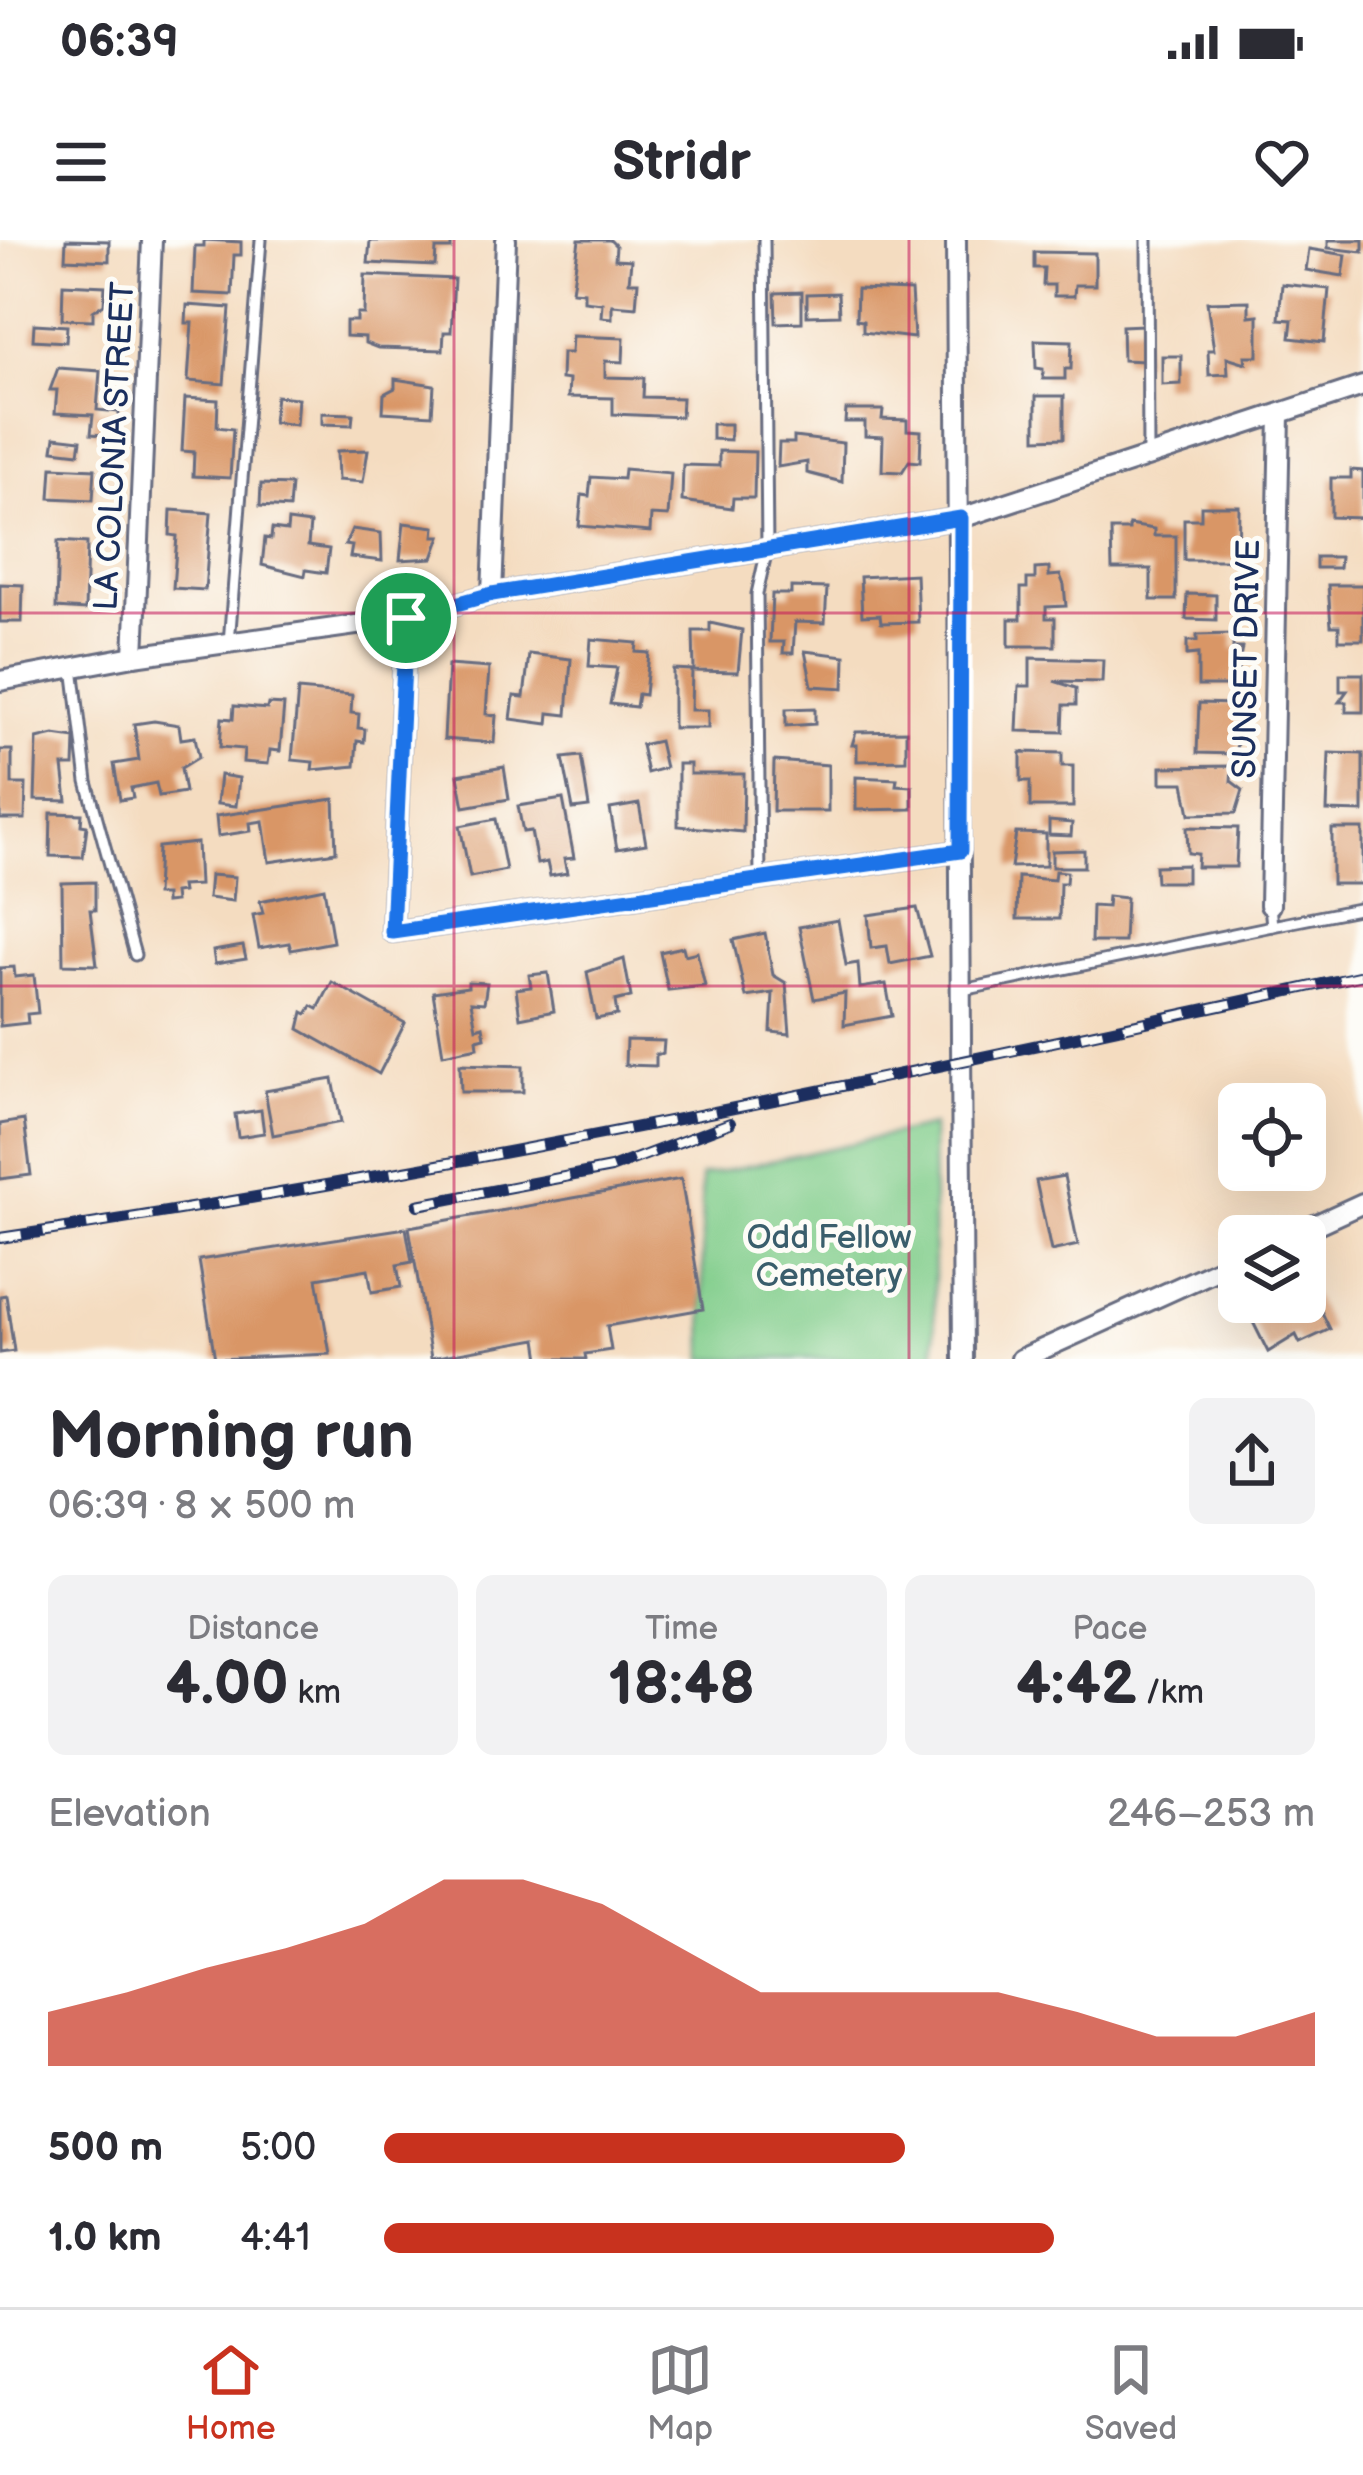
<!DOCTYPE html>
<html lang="en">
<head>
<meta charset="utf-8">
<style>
	:root { --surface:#fff; --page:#f2f2f3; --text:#2b2b33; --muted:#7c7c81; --line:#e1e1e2; --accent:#c8321e }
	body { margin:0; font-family:"Balsamiq Sans",sans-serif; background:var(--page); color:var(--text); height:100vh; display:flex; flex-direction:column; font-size:45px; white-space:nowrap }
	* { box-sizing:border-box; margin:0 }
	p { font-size:39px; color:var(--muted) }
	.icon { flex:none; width:66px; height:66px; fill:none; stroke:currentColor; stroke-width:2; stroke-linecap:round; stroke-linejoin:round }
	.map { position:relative; height:1119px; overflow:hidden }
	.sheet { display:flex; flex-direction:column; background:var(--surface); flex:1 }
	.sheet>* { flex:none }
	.buttons { position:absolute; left:1218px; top:843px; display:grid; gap:24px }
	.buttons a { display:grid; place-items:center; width:108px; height:108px; border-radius:18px; background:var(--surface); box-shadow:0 12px 48px #0002; font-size:60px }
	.pin { position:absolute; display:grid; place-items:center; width:102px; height:102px; color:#fff; margin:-51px; border:6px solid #fff; border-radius:50%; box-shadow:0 3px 12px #0007 }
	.round { display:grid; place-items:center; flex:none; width:126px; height:126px; border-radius:18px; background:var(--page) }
	.summary { display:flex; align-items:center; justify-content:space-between; height:204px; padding:0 48px }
	h1 { font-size:66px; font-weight:700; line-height:90px }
	.figures { display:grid; grid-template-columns:repeat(3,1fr); gap:18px; height:204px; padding:12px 48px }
	.figures div { display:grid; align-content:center; border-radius:18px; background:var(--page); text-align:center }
	.figures b { font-size:60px; font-weight:700 }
	.figures small { font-size:33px; font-weight:400 }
	.figures p { font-size:33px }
	.chart { height:336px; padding:24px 48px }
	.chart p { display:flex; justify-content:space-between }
	.chart svg { width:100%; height:216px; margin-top:12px; fill:var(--accent); opacity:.7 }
	ul { padding:0 48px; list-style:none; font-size:39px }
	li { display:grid; grid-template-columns:192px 144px 1fr; align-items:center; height:90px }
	li i { height:30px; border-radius:15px; background:var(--accent) }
	.status { display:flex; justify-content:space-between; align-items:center; height:84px; padding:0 60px; background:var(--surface); direction:ltr }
	.status svg { height:33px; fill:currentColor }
	header { display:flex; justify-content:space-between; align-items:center; height:156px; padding:0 48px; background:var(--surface); font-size:54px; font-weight:700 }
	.menu { display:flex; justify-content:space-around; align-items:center; height:168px; border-top:3px solid var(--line); background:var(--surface); font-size:33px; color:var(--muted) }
	.menu a { display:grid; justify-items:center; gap:6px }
	.menu .on { color:var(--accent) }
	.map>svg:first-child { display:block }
	.green { fill:#81cd8b; stroke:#4e7e74; stroke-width:3 }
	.building { fill:#d99666 }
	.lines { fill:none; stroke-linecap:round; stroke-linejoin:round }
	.service-casing { stroke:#676c80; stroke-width:15 }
	.minor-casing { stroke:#676c80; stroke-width:24 }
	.service { stroke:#fff; stroke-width:9 }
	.minor { stroke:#fff; stroke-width:18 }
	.rail-casing { stroke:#1b2f5e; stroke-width:12 }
	.rail { stroke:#fdfcf7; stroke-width:8; stroke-dasharray:22; stroke-linecap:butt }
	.route-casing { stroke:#fff; stroke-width:24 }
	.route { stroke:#1a73e8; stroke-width:15 }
	.grid { fill:none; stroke:#c2185b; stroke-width:3; stroke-opacity:0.55 }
	.labels { text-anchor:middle; stroke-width:10; stroke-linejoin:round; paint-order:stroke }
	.street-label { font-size:33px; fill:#1b2f5e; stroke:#fdfcf7 }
	.park-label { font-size:33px; fill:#3a5e6c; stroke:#fdfcf7 }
</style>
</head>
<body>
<div class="status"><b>06:39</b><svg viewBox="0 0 49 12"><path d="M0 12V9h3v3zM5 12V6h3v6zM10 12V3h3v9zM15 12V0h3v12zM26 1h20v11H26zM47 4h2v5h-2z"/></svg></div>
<header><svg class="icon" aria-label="menu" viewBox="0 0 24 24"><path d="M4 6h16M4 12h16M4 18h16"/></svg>Stridr<svg class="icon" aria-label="heart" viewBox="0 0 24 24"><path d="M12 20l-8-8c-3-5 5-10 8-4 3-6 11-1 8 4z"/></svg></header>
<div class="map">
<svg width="1363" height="1119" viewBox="0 0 1363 1119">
	<rect width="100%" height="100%" fill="#fdfcf7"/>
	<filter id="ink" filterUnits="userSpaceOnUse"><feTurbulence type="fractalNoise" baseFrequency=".00833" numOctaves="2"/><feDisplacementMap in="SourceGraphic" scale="24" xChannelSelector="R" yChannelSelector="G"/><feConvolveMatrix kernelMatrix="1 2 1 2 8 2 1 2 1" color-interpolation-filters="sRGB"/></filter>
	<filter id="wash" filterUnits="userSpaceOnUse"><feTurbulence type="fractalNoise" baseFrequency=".004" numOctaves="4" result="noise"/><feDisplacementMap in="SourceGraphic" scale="48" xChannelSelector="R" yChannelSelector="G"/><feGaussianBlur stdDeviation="2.7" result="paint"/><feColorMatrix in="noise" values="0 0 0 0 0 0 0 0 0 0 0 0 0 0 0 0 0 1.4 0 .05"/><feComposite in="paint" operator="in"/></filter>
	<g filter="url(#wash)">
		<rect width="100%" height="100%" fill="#f4dcc0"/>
		<polygon class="green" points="932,886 935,1119 704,1119 701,936"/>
		<g id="blocks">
			<g class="building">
				<polygon points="66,0 109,1 109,21 65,19"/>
				<polygon points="204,0 241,2 241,15 234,15 232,55 193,53 195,6 204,6"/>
				<polygon points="451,0 451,9 436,9 435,26 368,23 370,1"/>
				<polygon points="579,0 610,0 616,6 615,19 631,20 629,42 638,42 636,67 612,65 612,78 601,77 602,63 584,61 584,52 572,51"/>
				<polygon points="1328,0 1363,0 1363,12 1328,8"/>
				<polygon points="1309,9 1346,15 1343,36 1306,30"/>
				<polygon points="1034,12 1095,13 1095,45 1075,45 1074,56 1054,56 1054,45 1043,45 1044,28 1034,28"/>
				<polygon points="365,35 454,39 451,92 444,92 443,110 378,108 365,103 365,97 346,96 346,81 357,81 357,74 364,74"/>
				<polygon points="63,44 105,46 104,64 93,71 93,80 62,79"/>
				<polygon points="1282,44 1329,49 1324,102 1290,98 1292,80 1279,79"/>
				<polygon points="857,49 911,51 914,98 863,92 863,81 856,80"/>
				<polygon points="802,52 802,82 776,83 775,53"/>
				<polygon points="838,53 839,75 807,76 807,54"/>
				<polygon points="1249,61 1249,76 1258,75 1258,116 1245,116 1246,123 1227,117 1228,134 1209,135 1208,110 1214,110 1207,62"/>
				<polygon points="187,65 230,68 224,144 188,141 192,83 186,83"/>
				<polygon points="34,84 67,86 66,102 33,100"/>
				<polygon points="1143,85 1144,121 1123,120 1122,86"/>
				<polygon points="572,96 624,98 623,122 605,121 605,137 644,138 643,157 682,158 681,177 613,174 613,158 568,157 569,140 561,139 562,113 571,113"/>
				<polygon points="1035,100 1072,101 1071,129 1065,129 1065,139 1043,139 1043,129 1036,128"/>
				<polygon points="1162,116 1181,116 1181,144 1162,145"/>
				<polygon points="58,128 100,131 97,170 119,172 117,196 91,194 93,175 55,173 57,150 50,150"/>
				<polygon points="395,139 434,145 432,175 383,172 384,154 395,148"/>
				<polygon points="276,156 298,158 296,185 273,182"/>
				<polygon points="1036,156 1064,156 1064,198 1036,199"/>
				<polygon points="185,158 218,160 217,187 233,189 230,238 193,236 194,212 182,211"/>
				<polygon points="846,170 883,170 882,179 907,180 907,190 921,191 920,222 909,221 902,232 882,231 883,197 865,196 865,182 845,182"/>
				<polygon points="322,173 353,174 352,185 322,184"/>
				<polygon points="712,184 730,184 730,200 712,199"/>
				<polygon points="55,197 81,200 79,213 53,210"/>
				<polygon points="794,197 843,203 842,242 807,233 807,222 778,227 779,203 794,203"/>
				<polygon points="368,210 363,242 338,240 337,211"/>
				<polygon points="719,211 755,212 754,258 733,258 732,268 682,261 683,225 719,226"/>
				<polygon points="52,227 95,229 93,260 50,258"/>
				<polygon points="624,229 671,233 668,276 651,275 650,292 579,286 582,255 589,256 591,237 623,239"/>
				<polygon points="1351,230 1363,231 1363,278 1331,277 1331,238 1351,238"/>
				<polygon points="261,244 291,245 289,268 260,266"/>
				<polygon points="1201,266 1239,266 1238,320 1184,320 1184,279 1201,279"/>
				<polygon points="171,270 211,273 205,350 173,348 177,296 170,295"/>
				<polygon points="288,281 310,284 308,306 329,309 326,333 306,330 305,336 262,325 265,298 271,299 272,289 287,291"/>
				<polygon points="404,283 435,287 434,296 441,296 433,318 400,320"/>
				<polygon points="1129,285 1154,289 1154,296 1176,296 1176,360 1151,360 1151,329 1112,329 1111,290 1129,290"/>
				<polygon points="352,289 381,293 382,321 350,317 352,306 345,305"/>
				<polygon points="58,301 87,303 85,370 56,368"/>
				<polygon points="1316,317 1340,317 1339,328 1316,328"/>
				<polygon points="1049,328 1049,336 1060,335 1064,345 1066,366 1046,367 1046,378 1055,378 1055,406 1009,406 1009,379 1021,379 1021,348 1027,348 1027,339 1035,339 1035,329"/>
				<polygon points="916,334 918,382 881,383 880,375 862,376 860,337"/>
				<polygon points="0,344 23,345 22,382 0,382"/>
				<polygon points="1328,345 1363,345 1363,400 1339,400 1339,386 1331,386"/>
				<polygon points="791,347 827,348 825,383 795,382 793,413 783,413 784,402 770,402 772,354 791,354"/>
				<polygon points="1187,354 1216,355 1216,380 1186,379"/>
				<polygon points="710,383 742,390 738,432 694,431 693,391 710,391"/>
				<polygon points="1233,394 1233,408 1242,408 1235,446 1198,446 1198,414 1187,415 1187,401 1197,401 1197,395"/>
				<polygon points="591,399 637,403 636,412 649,413 645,455 638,454 636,467 610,464 617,428 589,426"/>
				<polygon points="805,411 845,416 844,448 812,446"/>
				<polygon points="529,414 571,419 567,475 549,473 548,484 511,479 514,456 524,457"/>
				<polygon points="1030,418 1103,420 1102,442 1054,441 1076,448 1076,465 1064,465 1063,492 1017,491 1019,446 1030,446"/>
				<polygon points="448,425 489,428 486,474 496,475 494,503 444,499"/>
				<polygon points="673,429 692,430 691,470 708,470 708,488 673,488"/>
				<polygon points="1340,434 1363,434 1363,472 1346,472 1346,462 1339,462 1347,451 1340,451"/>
				<polygon points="298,450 352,455 351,473 359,474 358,488 365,489 364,502 357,501 355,526 312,530 313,522 292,520"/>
				<polygon points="1199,463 1234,464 1233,476 1242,476 1235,514 1197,513"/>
				<polygon points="268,464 284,465 280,511 270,510 268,524 243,522 244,509 220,507 222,478 233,479 234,466 267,469"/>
				<polygon points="815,468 815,484 786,486 786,469"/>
				<polygon points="154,481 179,485 181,499 195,497 199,517 181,528 185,552 159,556 156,543 131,548 133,558 120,560 114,524 139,520 134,484"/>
				<polygon points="906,491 906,520 857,521 857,505 852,505 856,492"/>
				<polygon points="54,495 75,498 74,526 63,526 67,561 35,560 37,499"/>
				<polygon points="659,501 665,528 647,533 641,505"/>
				<polygon points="0,510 12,510 12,544 26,544 25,579 0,579"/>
				<polygon points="1021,512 1062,513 1062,526 1073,526 1073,567 1030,567 1030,541 1021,541"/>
				<polygon points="1329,513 1363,514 1363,572 1327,571"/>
				<polygon points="581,516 589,567 573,569 563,518"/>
				<polygon points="774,521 828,525 828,571 773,571"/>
				<polygon points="678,524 690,524 690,534 744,534 743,592 678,586"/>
				<polygon points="1232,526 1231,541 1243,550 1236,573 1190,574 1184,543 1161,543 1161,527"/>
				<polygon points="504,527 509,559 464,567 458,535"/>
				<polygon points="220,535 239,538 236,566 217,564"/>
				<polygon points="856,537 897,539 896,545 912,546 912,569 856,570"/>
				<polygon points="334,559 336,612 269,622 263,581 250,583 251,591 218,596 216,576"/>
				<polygon points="563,559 574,618 564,619 567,633 550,636 547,622 537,624 531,591 523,592 518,566"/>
				<polygon points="639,564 646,604 617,609 610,569"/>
				<polygon points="51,573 82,574 81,585 87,586 83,617 50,616"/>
				<polygon points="496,579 506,630 470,637 460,586"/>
				<polygon points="1049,581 1072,583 1071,596 1049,595"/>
				<polygon points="1187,587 1238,588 1236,627 1197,627 1198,614 1188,613"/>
				<rect x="1332" y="589" width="31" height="55"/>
				<polygon points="1016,593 1046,594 1046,626 1011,627"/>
				<polygon points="197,603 199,645 181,646 182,652 174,653 175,662 165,663 165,655 156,655 158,607"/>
				<polygon points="1084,610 1084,627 1052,627 1052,611"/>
				<polygon points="1187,625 1187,642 1156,642 1155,626"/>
				<polygon points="1055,631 1067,632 1066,643 1060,643 1059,679 1017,679 1018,637 1054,640"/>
				<polygon points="210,635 235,637 233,661 208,658"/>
				<polygon points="95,642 95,670 90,670 97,725 63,724 62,643"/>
				<polygon points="324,648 333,702 291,710 289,703 259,708 253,675 263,673 260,661"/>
				<polygon points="1108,656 1126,658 1124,702 1091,702 1092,666 1107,667"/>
				<polygon points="917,668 930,716 890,724 887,706 871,708 868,675"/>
				<polygon points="838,680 846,725 858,723 860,748 886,744 892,776 844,785 845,753 814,759 799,687"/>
				<polygon points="765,693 773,735 786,743 790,794 771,792 773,753 746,757 733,700"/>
				<polygon points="243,706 246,719 215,724 213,711"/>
				<polygon points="683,707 685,715 697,712 705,746 668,750 660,712"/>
				<polygon points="624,719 631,757 615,761 617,775 596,779 587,732"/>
				<polygon points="14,727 15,737 34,735 38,773 27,774 28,783 0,786 0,728"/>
				<polygon points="548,733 554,771 520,778 516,749 531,747 529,735"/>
				<polygon points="332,742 405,783 379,834 299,789 303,772 307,774 312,766 318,769"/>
				<polygon points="468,742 487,743 484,763 471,762 476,788 483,786 485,797 477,799 478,807 443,814 433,752 468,747"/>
				<polygon points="626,800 664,801 663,814 656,814 656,826 625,825"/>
				<polygon points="460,824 523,826 523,852 461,852"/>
				<polygon points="333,839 341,882 273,895 265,851"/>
				<polygon points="261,870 264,893 238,897 235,874"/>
				<polygon points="24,880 31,935 0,939 0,884"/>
				<polygon points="1064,936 1078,1005 1051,1011 1036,941"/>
				<polygon points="681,939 703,1069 607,1086 611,1110 585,1114 586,1119 540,1119 537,1099 431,1118 409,987"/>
				<polygon points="406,988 412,1022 397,1025 401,1047 372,1052 368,1029 317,1038 330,1114 215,1119 199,1020"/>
				<polygon points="1310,1048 1330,1089 1300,1103 1296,1095 1268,1112 1247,1070 1261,1062 1263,1067 1305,1062"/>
				<polygon points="6,1055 14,1111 0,1113 0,1056"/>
			</g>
		</g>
	</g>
	<g filter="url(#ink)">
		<use href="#blocks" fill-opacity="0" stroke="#676c80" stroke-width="3"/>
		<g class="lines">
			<g class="service-casing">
				<g id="service">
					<polyline points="1147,0 1148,217"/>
					<polyline points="229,403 261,0"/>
					<polyline points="73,427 87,542 135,715"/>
					<polyline points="760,639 757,354 767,309 764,0"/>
					<polyline points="1270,665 1272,686 1363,668"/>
					<polyline points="958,751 1272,686"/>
				</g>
			</g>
			<g class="minor-casing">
				<g id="minor">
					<polyline points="956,0 963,1119"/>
					<polyline points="492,354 506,0"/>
					<polyline points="406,378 392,692 960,611"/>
					<polyline points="134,416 152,0"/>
					<polyline points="0,441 134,416 406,378 492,354 961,278 1363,146"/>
					<polyline points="1270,665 1280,174"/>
					<polyline points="1291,996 1363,963"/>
					<polyline points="1021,1119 1239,1020"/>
				</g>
			</g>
			<use href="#service" class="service"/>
			<use href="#minor" class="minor"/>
			<g class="rail-casing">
				<g id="rail">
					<polyline points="418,965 611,928 730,883"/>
					<path d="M0,998C458,930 910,834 1363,735"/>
				</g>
			</g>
			<use href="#rail" class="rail"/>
		</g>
	</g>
	<g class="lines" filter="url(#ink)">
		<g class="route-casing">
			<polygon id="route" points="961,278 960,611 392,692 406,378 492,354"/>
		</g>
		<use href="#route" class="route"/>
	</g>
	<path class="grid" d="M454,0V1119M909,0V1119M0,373H1363M0,746H1363"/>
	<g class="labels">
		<g class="street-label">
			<text transform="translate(113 206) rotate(-87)" y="12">LA COLONIA STREET</text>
			<text transform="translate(1245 419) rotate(-89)" y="12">SUNSET DRIVE</text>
		</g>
		<g class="park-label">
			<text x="829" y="1008">Odd Fellow<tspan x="829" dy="38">Cemetery</tspan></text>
		</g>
	</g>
</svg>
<div class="buttons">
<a><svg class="icon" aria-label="locate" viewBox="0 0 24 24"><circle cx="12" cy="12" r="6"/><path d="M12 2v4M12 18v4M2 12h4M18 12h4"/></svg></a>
<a><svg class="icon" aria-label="layers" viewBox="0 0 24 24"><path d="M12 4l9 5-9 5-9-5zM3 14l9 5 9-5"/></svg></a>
</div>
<div class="pin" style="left:406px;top:378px;background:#1e9e55"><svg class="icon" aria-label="arrive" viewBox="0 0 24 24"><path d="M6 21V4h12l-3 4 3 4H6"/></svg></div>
</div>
<section class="sheet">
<div class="summary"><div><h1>Morning run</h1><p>06:39 · 8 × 500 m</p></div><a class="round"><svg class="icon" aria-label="share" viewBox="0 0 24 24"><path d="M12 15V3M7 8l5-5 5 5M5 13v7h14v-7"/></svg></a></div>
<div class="figures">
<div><p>Distance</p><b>4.00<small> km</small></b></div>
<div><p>Time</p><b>18:48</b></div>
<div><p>Pace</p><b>4:42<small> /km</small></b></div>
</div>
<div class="chart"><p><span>Elevation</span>246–253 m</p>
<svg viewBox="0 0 160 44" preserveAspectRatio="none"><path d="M0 44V33L10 29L20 24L30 20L40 15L50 6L60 6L70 11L80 20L90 29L100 29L110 29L120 29L130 33L140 38L150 38L160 33V44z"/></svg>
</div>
<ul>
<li><b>500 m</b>5:00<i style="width:56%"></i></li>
<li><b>1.0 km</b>4:41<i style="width:72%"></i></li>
</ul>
</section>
<nav class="menu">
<a class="on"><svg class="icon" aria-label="home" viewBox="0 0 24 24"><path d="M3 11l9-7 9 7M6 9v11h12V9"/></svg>Home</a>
<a><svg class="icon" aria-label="map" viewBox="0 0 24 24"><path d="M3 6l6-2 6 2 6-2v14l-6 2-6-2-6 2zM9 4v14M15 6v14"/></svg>Map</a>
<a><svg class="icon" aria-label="saved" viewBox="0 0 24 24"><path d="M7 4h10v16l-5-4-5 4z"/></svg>Saved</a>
</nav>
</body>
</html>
